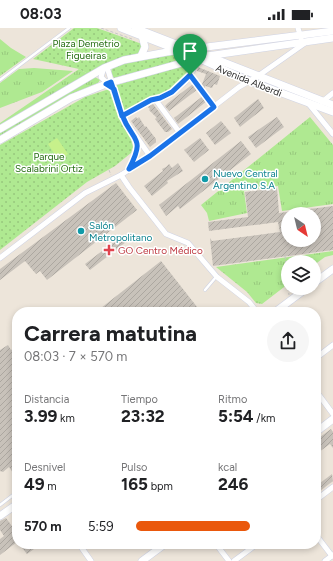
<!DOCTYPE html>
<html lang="es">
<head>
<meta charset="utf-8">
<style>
	:root { --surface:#fff; --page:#f6f6f6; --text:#202124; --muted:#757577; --accent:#ea580c }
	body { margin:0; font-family:Figtree,sans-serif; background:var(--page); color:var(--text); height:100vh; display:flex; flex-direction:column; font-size:15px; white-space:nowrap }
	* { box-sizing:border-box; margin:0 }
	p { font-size:13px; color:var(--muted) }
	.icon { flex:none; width:22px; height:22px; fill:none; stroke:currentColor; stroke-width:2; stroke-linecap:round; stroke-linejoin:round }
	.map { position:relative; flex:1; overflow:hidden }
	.details { position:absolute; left:12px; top:279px; width:309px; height:242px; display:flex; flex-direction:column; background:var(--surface); border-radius:16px; box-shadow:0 2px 6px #0003 }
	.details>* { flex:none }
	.needle { width:26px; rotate:145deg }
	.buttons { position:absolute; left:281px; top:179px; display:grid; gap:8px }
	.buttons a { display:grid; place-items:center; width:40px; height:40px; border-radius:50%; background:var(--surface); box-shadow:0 2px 6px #0003; font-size:20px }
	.pin { position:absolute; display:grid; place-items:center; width:34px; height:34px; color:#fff; margin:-41px -17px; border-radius:50% 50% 50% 0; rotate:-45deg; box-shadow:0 0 4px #0007 }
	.pin .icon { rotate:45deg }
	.round { display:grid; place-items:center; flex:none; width:42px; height:42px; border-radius:21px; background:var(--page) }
	.overview { display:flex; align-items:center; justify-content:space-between; height:68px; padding:0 12px }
	h1 { font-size:22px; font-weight:700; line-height:30px }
	.stats { display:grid; grid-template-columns:repeat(3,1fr); gap:6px; height:68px; padding:4px 12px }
	.stats div { display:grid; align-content:center }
	.stats b { font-size:17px; font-weight:700 }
	.stats small { font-size:11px; font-weight:400 }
	.stats p { font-size:11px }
	ul { padding:0 12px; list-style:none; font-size:13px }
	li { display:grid; grid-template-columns:64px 48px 1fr; align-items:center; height:30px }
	li i { height:10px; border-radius:5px; background:var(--accent) }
	.status { display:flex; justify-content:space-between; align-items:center; height:28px; padding:0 20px; background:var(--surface); direction:ltr }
	.status svg { height:11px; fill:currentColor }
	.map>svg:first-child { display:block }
	.grass { fill:url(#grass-tufts) }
	.park { fill:url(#park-dots) }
	.pitch { fill:#c7f18b }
	.building { fill:url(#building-hatch); fill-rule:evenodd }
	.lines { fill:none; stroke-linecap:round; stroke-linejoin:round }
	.lane-casing { stroke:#cfd3e4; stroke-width:3.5 }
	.street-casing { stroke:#cfd3e4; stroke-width:6 }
	.secondary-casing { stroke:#cfd3e4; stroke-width:8 }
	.path { stroke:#c7c7c7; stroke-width:1; stroke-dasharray:3 2; stroke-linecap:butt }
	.lane { stroke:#fff; stroke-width:2.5 }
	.street { stroke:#fff; stroke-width:5 }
	.secondary { stroke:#fff; stroke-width:7 }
	.route-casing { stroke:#fff; stroke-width:8 }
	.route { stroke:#1a73e8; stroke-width:5 }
	.culture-dot { fill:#0f9aa8; stroke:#fff; stroke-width:1.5 }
	.health-dot { fill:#e0444e; stroke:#fff; stroke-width:1.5 }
	.labels { text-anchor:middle; stroke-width:3; stroke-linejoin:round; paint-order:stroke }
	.park-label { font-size:10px; fill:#266d13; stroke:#fff }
	.street-label { font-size:10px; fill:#292929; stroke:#fff }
	.culture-label { font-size:10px; fill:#0d838f; stroke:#fff; text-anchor:start }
	.health-label { font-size:10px; fill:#be3a42; stroke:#fff; text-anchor:start }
</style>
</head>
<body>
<div class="status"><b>08:03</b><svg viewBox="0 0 49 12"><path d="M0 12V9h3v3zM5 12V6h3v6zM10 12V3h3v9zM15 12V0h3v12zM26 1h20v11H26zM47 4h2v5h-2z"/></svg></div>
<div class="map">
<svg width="333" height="533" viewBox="0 0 333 533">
	<defs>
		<pattern id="grass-tufts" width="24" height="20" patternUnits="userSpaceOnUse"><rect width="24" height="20" fill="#afe991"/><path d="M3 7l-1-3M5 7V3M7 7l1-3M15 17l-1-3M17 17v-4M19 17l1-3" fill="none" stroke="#97c87d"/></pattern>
		<pattern id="park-dots" width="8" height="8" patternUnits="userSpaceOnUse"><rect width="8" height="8" fill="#afe991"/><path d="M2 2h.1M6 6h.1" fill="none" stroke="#97c87d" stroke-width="1.8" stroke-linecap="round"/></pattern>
		<pattern id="building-hatch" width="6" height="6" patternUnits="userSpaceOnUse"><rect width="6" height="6" fill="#c8c2ba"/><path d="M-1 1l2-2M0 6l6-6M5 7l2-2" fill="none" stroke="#aca7a0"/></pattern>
	</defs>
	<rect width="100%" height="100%" fill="#ede5da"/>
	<g class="grass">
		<polygon points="0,11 11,20 26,29 0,48"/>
		<polygon points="34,40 73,43 42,64 0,80 0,55 19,41"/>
		<polygon points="79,41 88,46 0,98 0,95"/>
		<polygon points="95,49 100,52 98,55 74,65 0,108 0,104"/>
		<polygon points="310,89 333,117 333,176 282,183 278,158 244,163 247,185 209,193 207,185 201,177"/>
		<polygon points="333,223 333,227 325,229 314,237 314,234 288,234 288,256 262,276 256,275 247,264 216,239"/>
	</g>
	<g class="park">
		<polygon points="74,0 97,0 142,16 139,25 105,36 88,46 79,41 33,31"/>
		<polygon points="177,26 185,28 185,31 114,50 111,45 112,40 129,34"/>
		<path d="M188,36L191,41C176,65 151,73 126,84L123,82L116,60L117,57Z"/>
		<polygon points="109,61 119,91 131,110 133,119 131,125 115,138 87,154 0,222 0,117 85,69"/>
	</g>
	<polygon class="pitch" points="57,110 68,126 59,133 48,116"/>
	<g class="building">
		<polygon points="198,39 220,48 217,57 214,56 212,60 205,58 204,62 201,59 206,46 197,43"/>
		<polygon points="193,56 198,61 169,83 165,78 168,75"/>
		<polygon points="203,68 207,73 178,96 174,90"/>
		<polygon points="258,71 264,80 240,99 234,90"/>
		<polygon points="153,76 172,101 168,104 165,104 155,91 157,90 149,82 150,81 148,79"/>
		<polygon points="136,89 138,91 139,89 145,99 146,98 156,111 156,114 150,119 131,93"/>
		<polygon points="277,89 284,99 256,120 248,109"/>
		<polygon points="221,93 231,105 215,117 206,105"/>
		<polygon points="200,110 209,122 194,134 184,122"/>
		<polygon points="241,113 251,126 180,181 178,178 166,188 159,177"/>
		<polygon points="178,135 183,143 167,153 168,155 152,168 144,158 163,143 162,141 166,139 169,136 172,140"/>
		<polygon points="116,155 137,182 47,252 40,243 36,246 25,233 0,252 0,241"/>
		<path d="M277,160L279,185L333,178V222L213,238L210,210L212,213L280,204L278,194L209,203L208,194L248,189L245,164ZM288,186H314V212H288Z"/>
		<polygon points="122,208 126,214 90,242 85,236"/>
		<polygon points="161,233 201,284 96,284"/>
		<polygon points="8,317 11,322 16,319 17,321 17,442 13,445 9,439 3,444 0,443 0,322"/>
		<polygon points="331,401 333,404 333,420 330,416 316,426 316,412"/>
		<polygon points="332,446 333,453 316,466 316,458"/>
		<polygon points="6,490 17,505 17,514 0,527 0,511 4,508 0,502 0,493"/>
		<polygon points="19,516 41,516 27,526"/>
	</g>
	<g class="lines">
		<g class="lane-casing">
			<g id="lane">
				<polyline points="0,52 69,0"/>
				<polyline points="205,262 216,249"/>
				<polyline points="0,477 17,464"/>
			</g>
		</g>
		<g class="street-casing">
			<g id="street">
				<polyline points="298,0 301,10"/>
				<polyline points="107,39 122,88 150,128"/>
				<polyline points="104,40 101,49 108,56"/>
				<polyline points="155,71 180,105"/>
				<polyline points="322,74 333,65"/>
				<polyline points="308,75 333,106"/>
				<polyline points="122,88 151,72 160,70 172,64 185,54 193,42"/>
				<path d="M130,140C135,130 139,123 137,112"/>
				<polyline points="121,147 129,159 166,206 188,215 217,249 249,274 257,284"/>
				<polyline points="0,230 85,165 121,147 150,128 239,59 258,48 305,15"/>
				<polyline points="316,330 333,317"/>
				<polyline points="316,363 333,386"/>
				<polyline points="316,472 333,459"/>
				<polyline points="316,507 332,528"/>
				<polyline points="79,516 91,533"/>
				<polyline points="216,516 229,533"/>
				<polyline points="234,533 257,516"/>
				<polyline points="325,533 333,527"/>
			</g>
		</g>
		<g class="secondary-casing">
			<g id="secondary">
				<polyline points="121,0 198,30 249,53 333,84"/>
				<polyline points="135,0 189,21"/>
				<polyline points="141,28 145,19 142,8"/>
				<polyline points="208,28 333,77"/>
				<polyline points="0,101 104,40 124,32 167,24 333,3"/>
				<polyline points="0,112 71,70 106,56 207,28 333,10"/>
				<polyline points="314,255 333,241"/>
				<polyline points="275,284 307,260"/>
				<polyline points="316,404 333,391"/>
				<polyline points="0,488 17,476"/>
				<polyline points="142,533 165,516"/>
			</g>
		</g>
		<g class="path">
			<polyline points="101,0 132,11"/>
			<polyline points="193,51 212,76"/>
			<polyline points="109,142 111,147"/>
			<polyline points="285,228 288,258"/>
			<polyline points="288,260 289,267"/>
		</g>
		<use href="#lane" class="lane"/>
		<use href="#street" class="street"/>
		<use href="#secondary" class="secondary"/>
	</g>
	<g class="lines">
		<g class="route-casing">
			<path id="route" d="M190,47L172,64L160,70L151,72L122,88L114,61L106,56L111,54C115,65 118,77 122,87C133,115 146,108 129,141L150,128L214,79L190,47"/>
		</g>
		<use href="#route" class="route"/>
	</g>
	<g class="culture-dot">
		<circle cx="205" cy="151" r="4"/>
		<circle cx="81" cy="203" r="4"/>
	</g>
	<path class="health-dot" d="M107 216h4v4h4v4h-4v4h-4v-4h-4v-4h4z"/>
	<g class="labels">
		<g class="park-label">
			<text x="86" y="19">Plaza Demetrio<tspan x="86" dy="12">Figueiras</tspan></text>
			<text x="49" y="132">Parque<tspan x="49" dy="12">Scalabrini Ortiz</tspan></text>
		</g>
		<g class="street-label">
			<text transform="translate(249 52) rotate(22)" y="4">Avenida Alberdi</text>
		</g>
		<g class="culture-label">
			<text x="213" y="149">Nuevo Central<tspan x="213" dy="12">Argentino S.A</tspan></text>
			<text x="89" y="201">Salón<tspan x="89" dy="12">Metropolitano</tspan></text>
		</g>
		<g class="health-label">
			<text x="118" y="226">GO Centro Médico</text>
		</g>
	</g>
</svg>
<div class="buttons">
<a><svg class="needle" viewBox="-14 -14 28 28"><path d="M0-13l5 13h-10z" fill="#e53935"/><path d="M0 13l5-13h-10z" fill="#757577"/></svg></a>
<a><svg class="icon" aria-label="layers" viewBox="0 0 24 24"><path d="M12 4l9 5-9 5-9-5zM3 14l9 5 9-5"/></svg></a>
</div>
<div class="pin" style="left:190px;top:47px;background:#1e9e55"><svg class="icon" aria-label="arrive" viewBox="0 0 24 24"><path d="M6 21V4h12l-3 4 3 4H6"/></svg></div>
<section class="details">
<div class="overview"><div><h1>Carrera matutina</h1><p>08:03 · 7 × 570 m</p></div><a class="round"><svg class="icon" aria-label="share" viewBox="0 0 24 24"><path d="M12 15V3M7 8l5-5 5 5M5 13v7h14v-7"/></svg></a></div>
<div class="stats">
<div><p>Distancia</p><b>3.99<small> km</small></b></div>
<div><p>Tiempo</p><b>23:32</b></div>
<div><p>Ritmo</p><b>5:54<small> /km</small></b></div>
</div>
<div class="stats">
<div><p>Desnivel</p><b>49<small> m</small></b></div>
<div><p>Pulso</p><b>165<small> bpm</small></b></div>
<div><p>kcal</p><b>246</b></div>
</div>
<ul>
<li><b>570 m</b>5:59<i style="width:66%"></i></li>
</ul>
</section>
</div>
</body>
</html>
